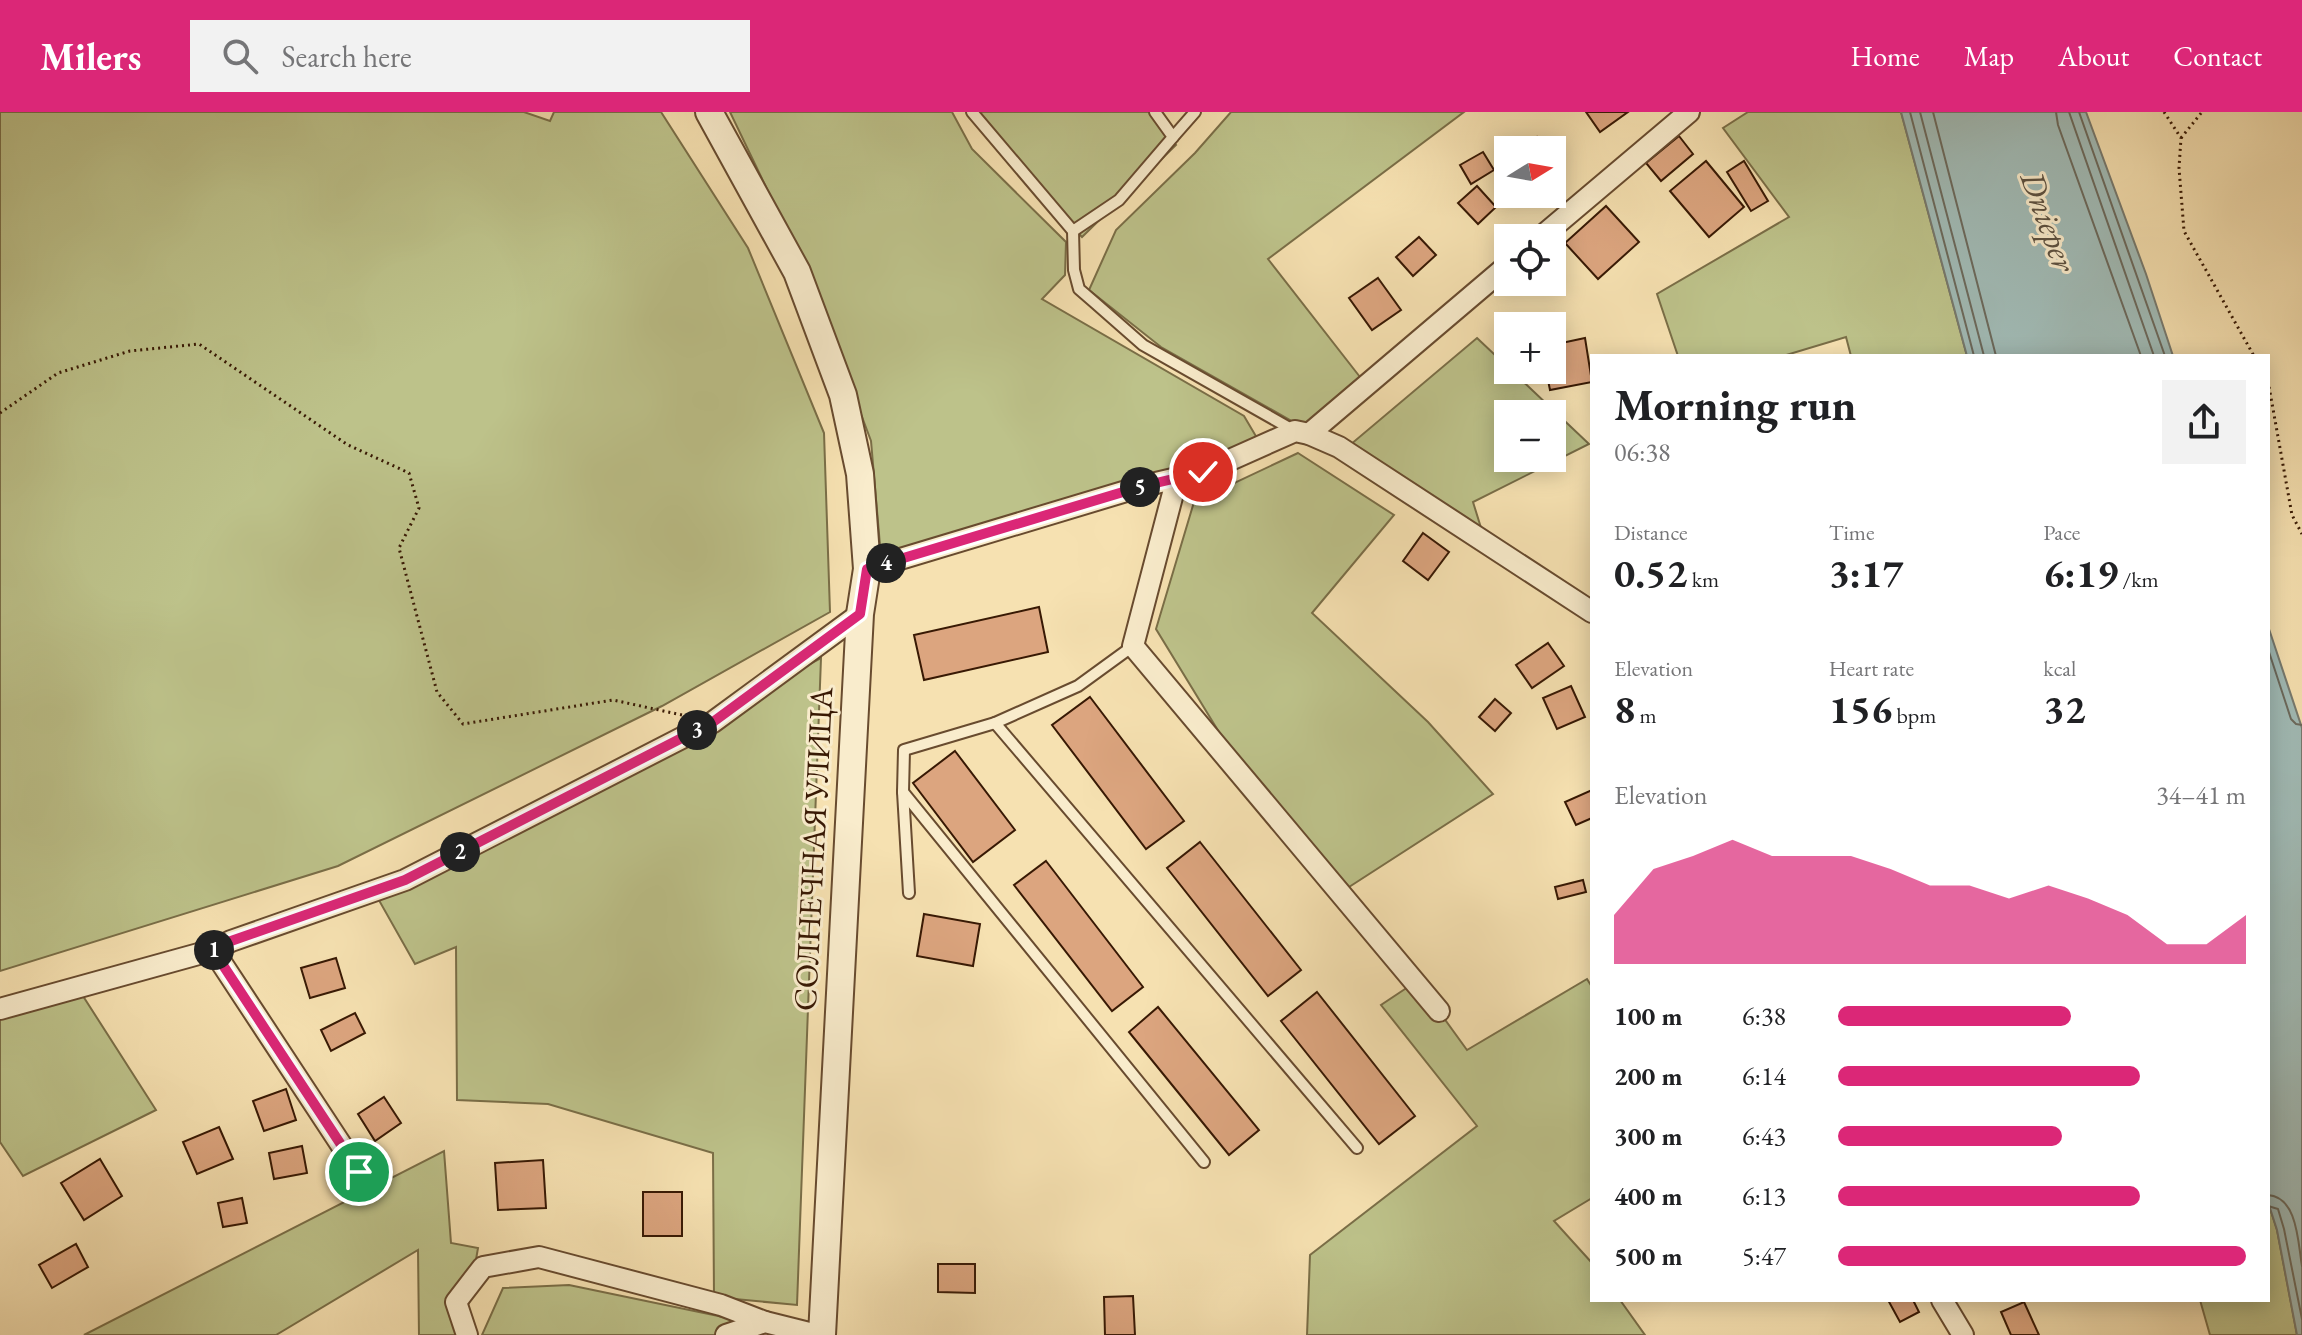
<!DOCTYPE html>
<html lang="en">
<head>
<meta charset="utf-8">
<style>
	:root { --surface:#fff; --page:#f2f2f2; --text:#202124; --muted:#757577; --accent:#db2777 }
	body { margin:0; font-family:"EB Garamond",serif; background:var(--page); color:var(--text); height:100vh; display:flex; flex-direction:column; font-size:30px; white-space:nowrap }
	* { box-sizing:border-box; margin:0 }
	p { font-size:26px; color:var(--muted) }
	.icon { flex:none; width:44px; height:44px; fill:none; stroke:currentColor; stroke-width:2; stroke-linecap:round; stroke-linejoin:round }
	.map { position:relative; flex:1; overflow:hidden }
	.details { position:absolute; left:1590px; top:242px; width:680px; height:948px; display:flex; flex-direction:column; background:var(--surface); border-radius:0px; box-shadow:0 4px 20px #0003 }
	.details>* { flex:none }
	.needle { width:52px; rotate:79deg }
	.tools { position:absolute; left:1494px; top:24px; display:grid; gap:16px }
	.tools a { display:grid; place-items:center; width:72px; height:72px; border-radius:0px; background:var(--surface); box-shadow:0 4px 20px #0003; font-size:40px }
	.pin { position:absolute; display:grid; place-items:center; width:68px; height:68px; color:#fff; margin:-34px; border:4px solid #fff; border-radius:50%; box-shadow:0 2px 8px #0007 }
	.km { position:absolute; width:40px; height:40px; margin:-20px; border-radius:50%; background:#222; color:#fff; font-size:22px; line-height:40px; text-align:center }
	.round { display:grid; place-items:center; flex:none; width:84px; height:84px; border-radius:0px; background:var(--page) }
	.summary { display:flex; align-items:center; justify-content:space-between; height:136px; padding:0 24px }
	h1 { font-size:44px; font-weight:700; line-height:60px }
	.stats { display:grid; grid-template-columns:repeat(3,1fr); gap:12px; height:136px; padding:8px 24px }
	.stats div { display:grid; align-content:center }
	.stats b { font-size:40px; font-weight:700 }
	.stats small { font-size:22px; font-weight:400 }
	.stats p { font-size:22px }
	.chart { height:224px; padding:16px 24px }
	.chart p { display:flex; justify-content:space-between }
	.chart svg { width:100%; height:144px; margin-top:8px; fill:var(--accent); opacity:.7 }
	ul { padding:0 24px; list-style:none; font-size:26px }
	li { display:grid; grid-template-columns:128px 96px 1fr; align-items:center; height:60px }
	li i { height:20px; border-radius:10px; background:var(--accent) }
	header { display:flex; align-items:center; gap:48px; box-sizing:border-box; height:112px; padding:0 40px; background:var(--accent); color:#fff }
	header strong { font-size:38px }
	nav { display:flex; gap:44px; margin-inline-start:auto; font-size:28px }
	.search { width:560px; height:72px; background:var(--page); display:flex; align-items:center; gap:20px; box-sizing:border-box; padding:0 28px; border-radius:0px; color:var(--muted); font-size:30px }
	.map>svg:first-child { display:block }
	.green { fill:#bdc28a; stroke:#7a6e47; stroke-width:2; fill-rule:evenodd }
	.water { fill:#a1bbb6; stroke:#777a6f; stroke-width:2 }
	.lines { fill:none; stroke-linecap:round; stroke-linejoin:round }
	.shore { stroke:#6c6a5d; stroke-width:2 }
	.building { fill:#dca57f; stroke:#381904; stroke-width:2 }
	.service-casing { stroke:#684b2f; stroke-width:14 }
	.minor-casing { stroke:#684b2f; stroke-width:24 }
	.tertiary-casing { stroke:#684b2f; stroke-width:30 }
	.path { stroke:#381904; stroke-width:3; stroke-dasharray:2 4; stroke-linecap:butt }
	.service { stroke:#f9eccc; stroke-width:10 }
	.minor { stroke:#f9eccc; stroke-width:20 }
	.tertiary { stroke:#f9eccc; stroke-width:26 }
	.route-casing { stroke:#fff; stroke-width:16 }
	.route { stroke:#db2777; stroke-width:10 }
	.labels { text-anchor:middle; stroke-width:6; stroke-linejoin:round; paint-order:stroke }
	.street-label { font-size:32px; fill:#381904; stroke:#f9eccc }
	.water-label { font-size:34px; font-style:italic; fill:#5d5242; stroke:#f9eccc }
</style>
</head>
<body>
<header>
<strong>Milers</strong>
<div class="search"><svg class="icon" aria-label="search" viewBox="0 0 24 24"><circle cx="10" cy="10" r="6"/><path d="M15 15l6 6"/></svg>Search here</div>
<nav><a>Home</a><a>Map</a><a>About</a><a>Contact</a></nav>
</header>
<div class="map">
<svg width="2302" height="1223" viewBox="0 0 2302 1223">
	<rect width="100%" height="100%" fill="#f6e1b1"/>
	<filter id="stains"><feTurbulence type="fractalNoise" baseFrequency=".0025" numOctaves="4"/><feColorMatrix values="0 0 0 0 .2 0 0 0 0 .09 0 0 0 0 .02 0 0 0 .5 -.17"/></filter>
	<radialGradient id="worn" r=".72"><stop offset=".6" stop-color="#630" stop-opacity="0"/><stop offset="1" stop-color="#630" stop-opacity=".3"/></radialGradient>
	<g class="green">
		<polygon points="0,0 524,0 550,9 554,0 661,0 748,136 824,321 830,500 662,594 338,754 0,859"/>
		<polygon points="730,0 952,0 972,37 1066,130 1065,163 1042,187 1244,304 1257,326 1176,361 881,445 871,329 811,169"/>
		<polygon points="971,0 1151,0 1176,33 1082,125 987,25"/>
		<polygon points="1231,0 1464,0 1268,147 1367,274 1311,320 1161,235 1089,178 1116,118 1195,41"/>
		<polygon points="1748,0 1901,0 1967,244 1851,244 1846,225 1783,244 1678,244 1657,182 1789,105 1723,16"/>
		<path d="M1477,226L1589,332L1473,390L1482,419L1344,338ZM1508,302H1552V346H1508Z"/>
		<polygon points="1298,341 1394,403 1312,501 1428,610 1493,682 1349,775 1244,661 1156,517 1194,390"/>
		<polygon points="821,546 797,1193 714,1185 713,1041 548,992 457,988 456,835 415,852 376,783"/>
		<polygon points="1587,867 1592,875 1592,1086 1554,1109 1592,1151 1592,1188 1620,1188 1645,1223 1307,1223 1310,1143 1477,1014 1381,893 1417,869 1467,938"/>
		<polygon points="74,870 156,998 23,1064 0,1030 0,893"/>
		<polygon points="444,1039 451,1131 478,1136 463,1223 419,1223 418,1138 276,1223 84,1223"/>
		<polygon points="2268,1090 2277,1118 2297,1223 2210,1223 2200,1188 2268,1188"/>
		<polygon points="569,1173 776,1216 747,1223 482,1223 503,1176"/>
	</g>
	<g class="water">
		<polygon points="1901,0 2086,0 2146,162 2173,244 1967,244"/>
		<polygon points="2268,514 2302,616 2302,1223 2297,1223 2277,1118 2268,1090"/>
	</g>
	<g class="lines">
		<g class="shore">
			<polyline points="1910,0 1974,244"/>
			<polyline points="1920,0 1984,244"/>
			<polyline points="1933,0 1996,244"/>
			<polyline points="2056,0 2058,13 2141,244"/>
			<polyline points="2069,0 2154,244"/>
			<polyline points="2079,0 2165,244"/>
			<polyline points="2268,537 2291,607 2296,612 2302,613"/>
			<path d="M2268,1083C2298,1085 2298,1132 2302,1154"/>
			<polyline points="2268,1094 2278,1097 2284,1117 2302,1207"/>
		</g>
	</g>
	<g class="building">
		<polygon points="1586,0 1628,0 1600,20"/>
		<polygon points="1679,24 1693,42 1661,69 1646,51"/>
		<polygon points="1537,25 1547,38 1521,38"/>
		<polygon points="1483,40 1494,58 1471,72 1460,53"/>
		<polygon points="1706,49 1744,95 1709,125 1670,79"/>
		<polygon points="1744,49 1768,89 1751,99 1727,60"/>
		<polygon points="1477,74 1496,95 1478,112 1458,91"/>
		<polygon points="1606,94 1639,130 1598,167 1565,131"/>
		<polygon points="1419,125 1436,143 1413,164 1396,145"/>
		<polygon points="1378,166 1401,198 1372,218 1349,186"/>
		<polygon points="1585,226 1592,270 1550,278 1546,258 1552,258 1552,233"/>
		<polygon points="1423,421 1449,440 1428,468 1403,449"/>
		<polygon points="1039,495 1048,540 924,568 914,523"/>
		<polygon points="1548,531 1564,554 1532,576 1516,553"/>
		<polygon points="1571,574 1585,605 1557,617 1543,586"/>
		<polygon points="1090,585 1184,709 1146,737 1052,613"/>
		<polygon points="1495,587 1511,601 1495,619 1479,605"/>
		<polygon points="955,639 1015,718 973,750 913,671"/>
		<polygon points="1592,678 1592,706 1576,713 1565,690"/>
		<polygon points="1200,730 1301,858 1268,884 1167,756"/>
		<polygon points="1046,749 1143,875 1112,899 1014,773"/>
		<polygon points="1583,768 1586,780 1558,787 1555,775"/>
		<polygon points="924,802 980,812 973,854 917,844"/>
		<polygon points="336,846 345,876 310,886 301,856"/>
		<polygon points="1317,880 1415,1004 1379,1032 1281,909"/>
		<polygon points="1158,895 1259,1018 1229,1043 1129,920"/>
		<polygon points="355,901 365,921 331,939 321,918"/>
		<polygon points="286,977 296,1008 264,1019 253,989"/>
		<polygon points="384,985 401,1011 375,1029 358,1002"/>
		<polygon points="219,1015 233,1047 197,1062 183,1030"/>
		<polygon points="302,1034 307,1061 274,1067 269,1041"/>
		<polygon points="100,1047 122,1084 84,1108 61,1071"/>
		<polygon points="543,1048 546,1096 498,1098 495,1051"/>
		<rect x="643" y="1080" width="39" height="44"/>
		<polygon points="242,1086 247,1111 223,1115 218,1091"/>
		<polygon points="76,1132 88,1155 52,1176 39,1153"/>
		<polygon points="938,1152 975,1152 975,1181 938,1180"/>
		<polygon points="1133,1184 1135,1223 1105,1223 1104,1185"/>
		<polygon points="1888,1188 1913,1188 1919,1200 1900,1210"/>
		<polygon points="2024,1190 2039,1223 2011,1223 2001,1200"/>
	</g>
	<g class="lines">
		<g class="service-casing">
			<g id="service">
				<polyline points="972,0 1073,119 1074,158 1079,177 1094,190 1143,233 1293,318"/>
				<polyline points="1173,25 1195,0"/>
				<polyline points="1073,119 1119,88 1173,25 1155,0"/>
				<polyline points="1133,534 1078,574 995,611 1357,1036"/>
				<polyline points="903,680 1204,1050"/>
				<polyline points="909,781 903,680 904,638 995,611"/>
			</g>
		</g>
		<g class="minor-casing">
			<g id="minor">
				<polyline points="1540,126 1689,0"/>
				<polyline points="1309,322 1508,153"/>
				<polyline points="1177,366 1133,534 1439,899"/>
				<polyline points="867,457 1143,374 1203,360 1295,319 1309,322 1339,335 1592,500"/>
				<polyline points="213,838 359,1060"/>
				<polyline points="0,897 213,838 231,829 405,768 713,610 860,502"/>
				<polyline points="1942,1188 1963,1223"/>
				<polyline points="467,1223 456,1190 483,1155 539,1145 721,1193 765,1210"/>
				<polyline points="726,1223 765,1210 817,1223"/>
			</g>
		</g>
		<g class="tertiary-casing">
			<polyline id="tertiary" points="709,0 797,160 843,283 860,362 867,457 860,502 822,1223"/>
		</g>
		<g class="path">
			<polyline points="2164,0 2181,26 2179,56 2184,119 2254,244"/>
			<polyline points="2181,26 2202,0"/>
			<polyline points="2268,269 2292,403 2302,422"/>
			<polyline points="0,301 58,261 130,239 199,232 348,333 409,361 419,396 399,436 437,580 463,612 613,588 682,603"/>
		</g>
		<use href="#service" class="service"/>
		<use href="#minor" class="minor"/>
		<use href="#tertiary" class="tertiary"/>
	</g>
	<g class="lines">
		<g class="route-casing">
			<polyline id="route" points="359,1060 213,838 231,829 405,768 713,610 860,502 867,457 1143,374 1203,360"/>
		</g>
		<use href="#route" class="route"/>
	</g>
	<g class="labels">
		<g class="street-label">
			<text transform="translate(813 737) rotate(-87)" y="11">СОЛНЕЧНАЯ УЛИЦА</text>
		</g>
		<g class="water-label">
			<text transform="translate(2049 109) rotate(70)" y="12">Dnieper</text>
		</g>
	</g>
	<rect width="100%" height="100%" filter="url(#stains)"/>
	<rect width="100%" height="100%" fill="url(#worn)"/>
</svg>
<div class="tools">
<a><svg class="needle" viewBox="-14 -14 28 28"><path d="M0-13l5 13h-10z" fill="#e53935"/><path d="M0 13l5-13h-10z" fill="#757577"/></svg></a>
<a><svg class="icon" aria-label="locate" viewBox="0 0 24 24"><circle cx="12" cy="12" r="6"/><path d="M12 2v4M12 18v4M2 12h4M18 12h4"/></svg></a>
<a>+</a>
<a>−</a>
</div>
<div class="pin" style="left:359px;top:1060px;background:#1e9e55"><svg class="icon" aria-label="arrive" viewBox="0 0 24 24"><path d="M6 21V4h12l-3 4 3 4H6"/></svg></div>
<div class="pin" style="left:1203px;top:360px;background:#d93025"><svg class="icon" aria-label="check" viewBox="0 0 24 24"><path d="M5 12l5 5 9-10"/></svg></div>
<b class="km" style="left:214px;top:838px">1</b>
<b class="km" style="left:460px;top:740px">2</b>
<b class="km" style="left:697px;top:618px">3</b>
<b class="km" style="left:886px;top:451px">4</b>
<b class="km" style="left:1140px;top:375px">5</b>
<section class="details">
<div class="summary"><div><h1>Morning run</h1><p>06:38</p></div><a class="round"><svg class="icon" aria-label="share" viewBox="0 0 24 24"><path d="M12 15V3M7 8l5-5 5 5M5 13v7h14v-7"/></svg></a></div>
<div class="stats">
<div><p>Distance</p><b>0.52<small> km</small></b></div>
<div><p>Time</p><b>3:17</b></div>
<div><p>Pace</p><b>6:19<small> /km</small></b></div>
</div>
<div class="stats">
<div><p>Elevation</p><b>8<small> m</small></b></div>
<div><p>Heart rate</p><b>156<small> bpm</small></b></div>
<div><p>kcal</p><b>32</b></div>
</div>
<div class="chart"><p><span>Elevation</span>34–41 m</p>
<svg viewBox="0 0 160 44" preserveAspectRatio="none"><path d="M0 44V29L10 15L20 11L30 6L40 11L50 11L60 11L70 15L80 20L90 20L100 24L110 20L120 24L130 29L140 38L150 38L160 29V44z"/></svg>
</div>
<ul>
<li><b>100 m</b>6:38<i style="width:57%"></i></li>
<li><b>200 m</b>6:14<i style="width:74%"></i></li>
<li><b>300 m</b>6:43<i style="width:55%"></i></li>
<li><b>400 m</b>6:13<i style="width:74%"></i></li>
<li><b>500 m</b>5:47<i style="width:100%"></i></li>
</ul>
</section>
</div>
</body>
</html>
